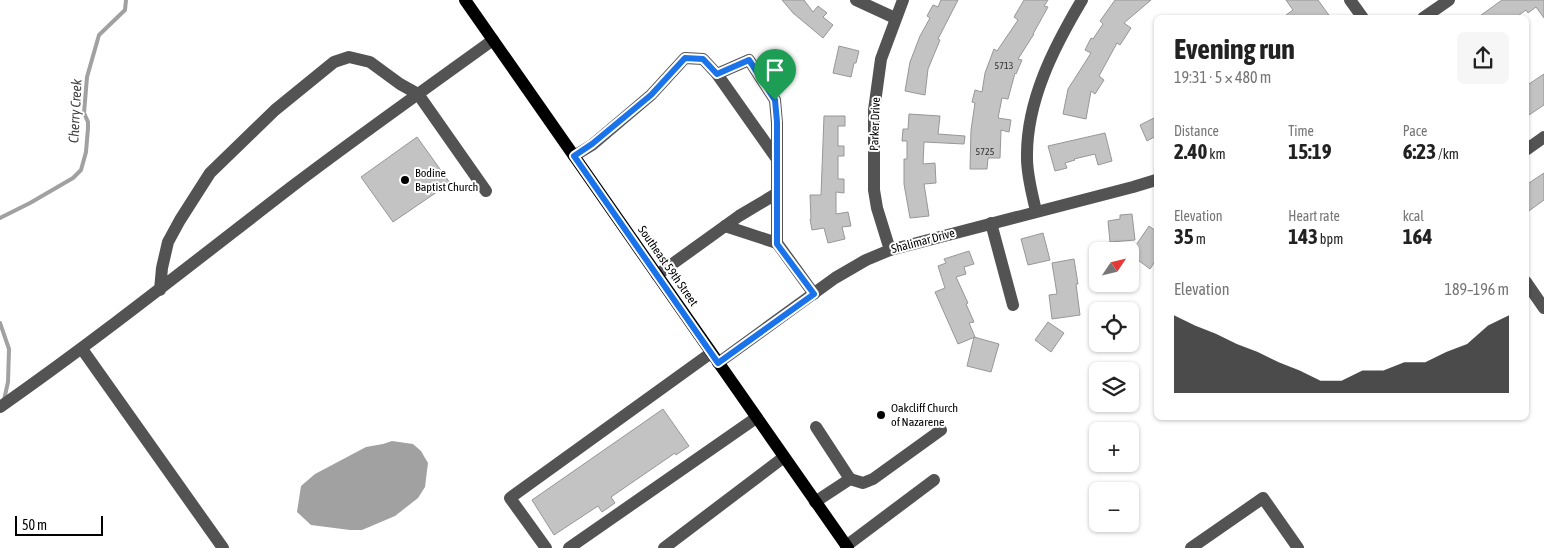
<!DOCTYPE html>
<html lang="en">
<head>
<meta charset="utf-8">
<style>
	:root { --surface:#fff; --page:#f6f6f6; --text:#222; --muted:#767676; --accent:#000 }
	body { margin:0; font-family:"Asap Condensed",sans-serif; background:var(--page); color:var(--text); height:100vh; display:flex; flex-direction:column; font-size:19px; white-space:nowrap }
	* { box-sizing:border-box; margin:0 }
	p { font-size:16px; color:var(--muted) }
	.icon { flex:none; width:28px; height:28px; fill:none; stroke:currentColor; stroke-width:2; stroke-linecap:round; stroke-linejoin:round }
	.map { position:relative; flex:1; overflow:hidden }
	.panel { position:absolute; left:1154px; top:15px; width:375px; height:405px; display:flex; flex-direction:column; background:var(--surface); border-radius:8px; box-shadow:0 1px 4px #0004 }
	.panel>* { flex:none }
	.needle { width:32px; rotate:55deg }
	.buttons { position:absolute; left:1089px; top:242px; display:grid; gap:10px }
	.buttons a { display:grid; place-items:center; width:50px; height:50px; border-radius:8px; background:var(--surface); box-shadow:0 1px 4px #0004; font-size:25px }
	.scale { position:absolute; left:15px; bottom:12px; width:88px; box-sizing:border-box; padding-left:5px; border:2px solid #000; border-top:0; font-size:14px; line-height:18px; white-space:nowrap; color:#000; -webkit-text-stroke:4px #fff; paint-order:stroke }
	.pin { position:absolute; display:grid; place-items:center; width:42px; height:42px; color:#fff; margin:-51px -21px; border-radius:50% 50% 50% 0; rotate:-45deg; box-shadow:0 0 5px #0007 }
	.pin .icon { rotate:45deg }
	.round { display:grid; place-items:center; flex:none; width:52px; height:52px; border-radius:8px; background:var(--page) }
	.summary { display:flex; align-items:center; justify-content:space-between; height:85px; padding:0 20px }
	h1 { font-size:28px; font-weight:700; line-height:38px }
	.stats { display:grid; grid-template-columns:repeat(3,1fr); gap:8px; height:85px; padding:5px 20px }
	.stats div { display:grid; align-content:center }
	.stats b { font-size:21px; font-weight:700 }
	.stats small { font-size:14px; font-weight:400 }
	.stats p { font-size:14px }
	.chart { height:140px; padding:10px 20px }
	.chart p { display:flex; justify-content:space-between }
	.chart svg { width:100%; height:90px; margin-top:5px; fill:var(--accent); opacity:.7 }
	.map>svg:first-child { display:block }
	.water { fill:#a1a1a1 }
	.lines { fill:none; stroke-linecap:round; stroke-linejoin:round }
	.stream { stroke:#a1a1a1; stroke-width:4 }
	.building { fill:#c3c3c3; stroke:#979797 }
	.minor { stroke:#535353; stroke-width:12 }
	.major { stroke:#000; stroke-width:12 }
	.route-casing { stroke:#fff; stroke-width:10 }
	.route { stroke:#1a73e8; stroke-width:6 }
	.poi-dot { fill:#000; stroke:#fff; stroke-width:2 }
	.labels { text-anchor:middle; stroke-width:4; stroke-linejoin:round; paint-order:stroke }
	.number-label { font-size:10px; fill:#313131 }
	.street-label { font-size:12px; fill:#000; stroke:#fff }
	.poi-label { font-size:12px; fill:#000; stroke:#fff; text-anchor:start }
	.water-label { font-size:14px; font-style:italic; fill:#424242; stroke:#fff }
</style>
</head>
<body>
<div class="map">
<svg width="1544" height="548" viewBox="0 0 1544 548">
	<rect width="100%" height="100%" fill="#fff"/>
	<polygon class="water" points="392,441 413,444 421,451 428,463 425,487 418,498 395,516 362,530 350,530 311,525 297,512 301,486 315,474 366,447 383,444"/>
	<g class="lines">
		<g class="stream">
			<polyline points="0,218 30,203 73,178 81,170 86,152 88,128 88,122 84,113 87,77 99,35 125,10 126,0"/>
			<polyline points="0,323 9,349 8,382 4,400"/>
		</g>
	</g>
	<g class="building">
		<polygon points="782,0 804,0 813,12 818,6 827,13 823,17 833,25 823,38 793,13"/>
		<polygon points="941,0 958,0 938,39 940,40 928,69 925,95 905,91 910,62 920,36 930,18 927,16 933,5 938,7"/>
		<polygon points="1024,0 1048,0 1044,6 1048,7 1033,34 1034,34 1018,59 1022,60 1016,74 1015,73 1008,99 1002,98 998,118 1011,120 1009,132 1001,130 1000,158 988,158 987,169 970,169 971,130 975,103 972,102 975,90 982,92 985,73 994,49 997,51 1018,20 1014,17"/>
		<polygon points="1115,0 1151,0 1124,23 1131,28 1120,45 1117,43 1099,76 1104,80 1095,94 1091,91 1086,119 1063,114 1068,89 1091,53 1085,50 1091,38 1093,39 1103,24 1100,21"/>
		<polygon points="1286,0 1318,0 1331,18 1282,18 1293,10"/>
		<polygon points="1502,0 1544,0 1544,18 1536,7 1528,13 1526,10 1515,18 1477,18"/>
		<polygon points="839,46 859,51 856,63 854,63 851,77 833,73"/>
		<polygon points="1544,74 1544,105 1526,117 1526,86"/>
		<polygon points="909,114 940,116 938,134 965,136 964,144 924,142 923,164 935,163 936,183 924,184 929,216 910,218 904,184 904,159 907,159 907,141 902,141 903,129 908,129"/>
		<polygon points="824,116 845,116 845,126 838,126 838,146 844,146 844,156 838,156 838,179 844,179 844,193 836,192 836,214 848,212 851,226 842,227 845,239 828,243 824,228 812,230 810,219 811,219 810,195 821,195"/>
		<polygon points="1156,117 1156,136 1147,141 1140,125"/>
		<polygon points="1105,133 1112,161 1098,165 1095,154 1074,159 1075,160 1065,163 1067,168 1055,171 1048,146"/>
		<polygon points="417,137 450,183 393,222 361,177"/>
		<polygon points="1544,173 1544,200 1526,213 1526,185"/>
		<polygon points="1132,214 1135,240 1110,242 1108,221 1120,219 1120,215"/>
		<polygon points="1149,226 1156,231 1156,260 1150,269 1130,254"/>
		<polygon points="1043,233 1050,260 1028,265 1021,239"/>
		<polygon points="969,251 974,264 964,267 966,274 956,277 968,303 966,304 974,322 969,323 975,337 958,344 935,292 945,288 938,266 946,263 944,259"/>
		<polygon points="1074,259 1078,284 1076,284 1080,315 1052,319 1049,295 1057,294 1052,263"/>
		<polygon points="1048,322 1064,333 1051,352 1035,340"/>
		<polygon points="974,337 999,344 991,372 967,366"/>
		<polygon points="663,409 689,446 676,455 675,453 611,497 615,503 602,512 598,506 554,535 532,500"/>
	</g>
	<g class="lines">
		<g class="minor">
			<polyline points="856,0 895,18"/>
			<polyline points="1350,0 1363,18"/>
			<polyline points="1423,18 1449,0"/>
			<polyline points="1526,150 1544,137"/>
			<polyline points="574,156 592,145 651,95 685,58 703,59 717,74"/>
			<polyline points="777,159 717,74 749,60 775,100 777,123 777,243 814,294"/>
			<polyline points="486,191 418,94 493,40"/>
			<path d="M1036,211C1032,193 1027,176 1027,158C1026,101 1054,47 1082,0"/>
			<polyline points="991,223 1013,305"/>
			<polyline points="725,226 777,243"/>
			<polyline points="890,250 877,208 874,190 874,110 881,59 903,0"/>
			<polyline points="657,275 739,216 776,194"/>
			<polyline points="1526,282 1544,308"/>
			<polyline points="82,349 223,548"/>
			<polyline points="718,363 835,278 866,260 890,250 1133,187 1156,180"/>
			<path d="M0,407C100,337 194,262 290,188C332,156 375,125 418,94L400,84L370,62L349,57L334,62L275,110L210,173L180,220L168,242L162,268L160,290"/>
			<polyline points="816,427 850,479"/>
			<polyline points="815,502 850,479 863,483 873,479 941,430"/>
			<polyline points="846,546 934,480"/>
			<polyline points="546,548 510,498 711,353"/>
			<polyline points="569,548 756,418"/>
			<polyline points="664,548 784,457"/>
			<polyline points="1191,548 1263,498 1298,548"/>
		</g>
		<polyline class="major" points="465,0 848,548"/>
	</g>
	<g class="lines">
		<g class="route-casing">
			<polygon id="route" points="685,58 703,59 717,74 749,60 775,100 777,122 777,244 814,294 718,363 574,156 592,144 651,95"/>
		</g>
		<use href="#route" class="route"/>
	</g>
	<g class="poi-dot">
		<circle cx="405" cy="180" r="5"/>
		<circle cx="881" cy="415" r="5"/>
	</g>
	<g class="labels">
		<g class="number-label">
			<text x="1004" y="69">5713</text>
			<text x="985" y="155">5725</text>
		</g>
		<g class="street-label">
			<text transform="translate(875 124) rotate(-88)" y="4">Parker Drive</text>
			<text transform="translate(923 241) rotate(-15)" y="4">Shalimar Drive</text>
			<text transform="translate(668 266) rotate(55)" y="4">Southeast 59th Street</text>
		</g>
		<g class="poi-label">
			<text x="415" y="177">Bodine<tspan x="415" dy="14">Baptist Church</tspan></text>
			<text x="891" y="412">Oakcliff Church<tspan x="891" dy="14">of Nazarene</tspan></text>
		</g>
		<g class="water-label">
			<text transform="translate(75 111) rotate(-87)" y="5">Cherry Creek</text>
		</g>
	</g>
</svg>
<div class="buttons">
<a><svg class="needle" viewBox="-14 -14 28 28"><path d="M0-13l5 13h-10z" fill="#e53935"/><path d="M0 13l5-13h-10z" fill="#767676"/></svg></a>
<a><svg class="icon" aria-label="locate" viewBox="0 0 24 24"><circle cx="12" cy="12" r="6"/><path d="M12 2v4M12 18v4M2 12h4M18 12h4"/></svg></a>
<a><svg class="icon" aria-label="layers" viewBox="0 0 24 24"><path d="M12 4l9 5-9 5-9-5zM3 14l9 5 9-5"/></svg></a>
<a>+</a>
<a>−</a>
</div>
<div class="scale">50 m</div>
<div class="pin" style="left:775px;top:100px;background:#1e9e55"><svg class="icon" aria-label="arrive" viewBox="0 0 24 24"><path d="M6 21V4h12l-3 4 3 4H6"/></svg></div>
<section class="panel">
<div class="summary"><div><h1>Evening run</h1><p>19:31 · 5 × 480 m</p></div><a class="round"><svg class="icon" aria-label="share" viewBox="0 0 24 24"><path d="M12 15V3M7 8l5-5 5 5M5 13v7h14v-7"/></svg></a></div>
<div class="stats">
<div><p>Distance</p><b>2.40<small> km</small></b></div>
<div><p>Time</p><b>15:19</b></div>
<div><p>Pace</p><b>6:23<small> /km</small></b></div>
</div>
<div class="stats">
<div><p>Elevation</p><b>35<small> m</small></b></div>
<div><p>Heart rate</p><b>143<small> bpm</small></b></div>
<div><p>kcal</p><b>164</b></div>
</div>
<div class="chart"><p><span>Elevation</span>189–196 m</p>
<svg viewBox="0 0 160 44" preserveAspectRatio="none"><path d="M0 44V6L10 11L20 15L30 20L40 24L50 29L60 33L70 38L80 38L90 33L100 33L110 29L120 29L130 24L140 20L150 11L160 6V44z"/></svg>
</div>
</section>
</div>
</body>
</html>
